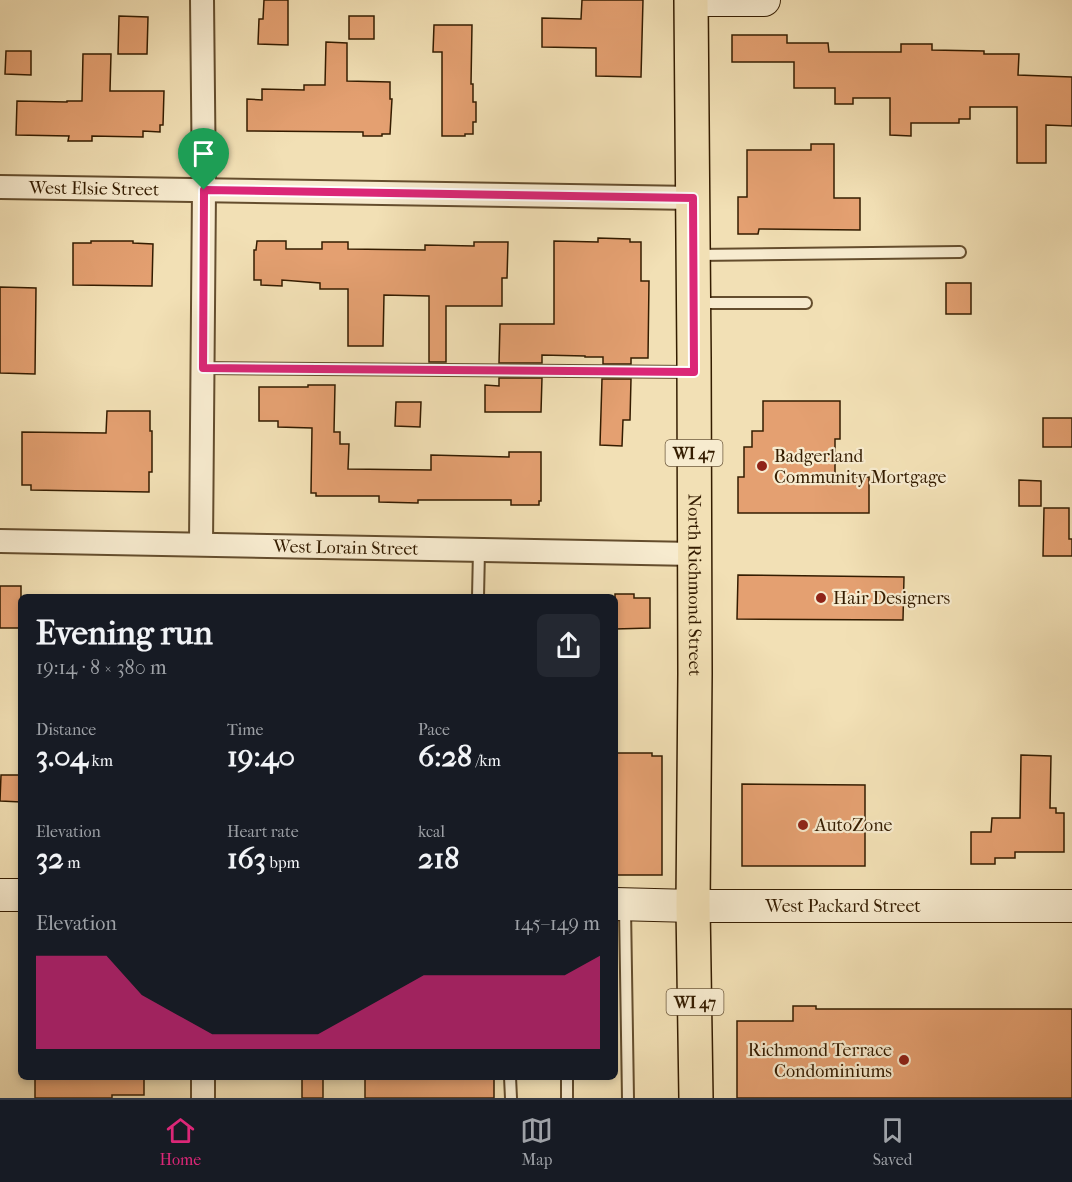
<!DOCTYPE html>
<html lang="en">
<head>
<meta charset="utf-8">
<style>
	:root { --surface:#171b24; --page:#242831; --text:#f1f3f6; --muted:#9ea1a6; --line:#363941; --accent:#db2777 }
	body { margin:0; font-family:"IM FELL French Canon",serif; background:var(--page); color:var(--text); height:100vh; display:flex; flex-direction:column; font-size:22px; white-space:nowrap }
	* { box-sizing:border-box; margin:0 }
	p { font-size:20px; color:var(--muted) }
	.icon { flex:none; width:33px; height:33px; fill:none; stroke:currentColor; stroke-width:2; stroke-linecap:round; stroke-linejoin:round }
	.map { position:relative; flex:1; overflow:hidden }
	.drawer { position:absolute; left:18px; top:594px; width:600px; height:486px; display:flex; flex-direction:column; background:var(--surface); border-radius:9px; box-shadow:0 3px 9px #0003 }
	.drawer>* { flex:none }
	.pin { position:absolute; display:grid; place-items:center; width:51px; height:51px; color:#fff; margin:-62px -26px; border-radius:50% 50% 50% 0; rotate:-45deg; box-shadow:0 0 6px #0007 }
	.pin .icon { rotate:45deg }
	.round { display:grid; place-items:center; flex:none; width:63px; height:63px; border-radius:9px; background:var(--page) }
	.headline { display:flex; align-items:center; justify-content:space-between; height:102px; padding:0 18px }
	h1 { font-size:33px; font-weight:700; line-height:45px }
	.figures { display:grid; grid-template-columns:repeat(3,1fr); gap:9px; height:102px; padding:6px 18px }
	.figures div { display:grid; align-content:center }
	.figures b { font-size:30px; font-weight:700 }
	.figures small { font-size:16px; font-weight:400 }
	.figures p { font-size:16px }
	.chart { height:168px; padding:12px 18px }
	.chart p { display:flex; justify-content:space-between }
	.chart svg { width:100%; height:108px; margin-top:6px; fill:var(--accent); opacity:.7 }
	.tabs { display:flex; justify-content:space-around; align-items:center; height:84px; border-top:2px solid var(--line); background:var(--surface); font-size:16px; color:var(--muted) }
	.tabs a { display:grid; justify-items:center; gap:3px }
	.tabs .on { color:var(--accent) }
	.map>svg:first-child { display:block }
	.building { fill:#e4a071; stroke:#341c00; stroke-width:1.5 }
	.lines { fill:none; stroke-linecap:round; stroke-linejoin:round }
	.lane-casing { stroke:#644d2d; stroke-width:14 }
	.street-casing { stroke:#644d2d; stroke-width:26 }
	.secondary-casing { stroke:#341c00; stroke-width:34 }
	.primary-casing { stroke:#341c00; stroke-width:36 }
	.lane { stroke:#f7ebcf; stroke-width:10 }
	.street { stroke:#f7ebcf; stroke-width:22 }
	.secondary { stroke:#f7ebcf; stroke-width:32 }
	.primary { stroke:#f2e0b5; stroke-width:33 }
	.route-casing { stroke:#fff; stroke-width:12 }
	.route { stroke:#db2777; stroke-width:8 }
	.poi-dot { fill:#8f2418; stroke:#f7ebcf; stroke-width:2 }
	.labels { text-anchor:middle; stroke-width:4.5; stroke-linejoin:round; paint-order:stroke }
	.shield { fill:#f7ebcf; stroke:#6e5a3e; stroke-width:1.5 }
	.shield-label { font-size:16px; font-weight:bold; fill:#341c00 }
	.street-label { font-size:18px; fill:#341c00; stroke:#f7ebcf }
	.poi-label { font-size:18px; fill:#341c00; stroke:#f7ebcf; text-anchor:start }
</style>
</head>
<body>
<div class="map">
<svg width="1072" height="1098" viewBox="0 0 1072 1098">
	<rect width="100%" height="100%" fill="#f2e0b5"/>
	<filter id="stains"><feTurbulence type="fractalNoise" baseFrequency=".00333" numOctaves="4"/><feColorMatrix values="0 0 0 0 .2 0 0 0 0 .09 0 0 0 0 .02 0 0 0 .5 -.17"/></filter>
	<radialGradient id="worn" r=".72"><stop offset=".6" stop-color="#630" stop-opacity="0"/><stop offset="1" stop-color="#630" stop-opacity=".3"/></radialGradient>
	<g class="building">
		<polygon points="264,0 288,0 288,45 258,44 259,19 263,19"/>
		<polygon points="582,0 643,0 641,77 596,76 596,48 542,47 542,18 581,19"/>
		<polygon points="119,16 148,17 147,54 118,54"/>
		<rect x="349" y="16" width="25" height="23"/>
		<polygon points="434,25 472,25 471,84 473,84 473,102 476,102 476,122 473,122 473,134 465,134 465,136 442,136 442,52 433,52"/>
		<polygon points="732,35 787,35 787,43 828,43 829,52 901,52 901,44 932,44 932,50 984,51 984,54 1019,54 1018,75 1072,77 1072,126 1046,125 1046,163 1017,163 1017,107 970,107 970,119 959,119 959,123 911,123 911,136 890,135 890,98 853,98 853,104 835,104 835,88 794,88 794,62 732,62"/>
		<polygon points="326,42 347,43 347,81 390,82 390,99 392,99 390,134 382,134 382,136 363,136 363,132 247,131 247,99 262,100 262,89 304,90 304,85 325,85"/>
		<polygon points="6,51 31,51 31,75 5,74"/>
		<polygon points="83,54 111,54 110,91 164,91 163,125 160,125 160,132 143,131 143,137 92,136 92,141 68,141 69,136 16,135 17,101 67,102 67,101 82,101"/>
		<polygon points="811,144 834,144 834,198 860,198 860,230 759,229 758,234 738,234 738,197 747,197 747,150 811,150"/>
		<polygon points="598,238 630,239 630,242 641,242 641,281 649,281 648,358 631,358 631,364 603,364 603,357 585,357 585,356 542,355 542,363 499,363 500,324 554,324 554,241 598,242"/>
		<polygon points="91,241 133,241 133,243 153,244 152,286 73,285 73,243 91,243"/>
		<polygon points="257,241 286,241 286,249 322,249 322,242 348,242 348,249 425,250 425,245 474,246 474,242 508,242 507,278 502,278 502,306 446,306 446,362 429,362 429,296 384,295 383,346 348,346 348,289 320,289 320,283 282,280 282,286 261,285 261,280 254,280 254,250 256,250"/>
		<rect x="946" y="283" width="25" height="31"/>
		<polygon points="0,287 36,288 35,374 0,373"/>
		<polygon points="499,378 542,378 541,412 485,412 485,385 499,386"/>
		<polygon points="602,379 631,379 630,420 623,420 622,446 600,445"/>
		<polygon points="308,385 335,385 334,432 340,432 340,444 349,444 348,469 431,470 431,455 509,457 509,452 541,452 541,501 539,501 539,505 511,505 511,500 418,500 418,503 379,502 379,496 316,496 316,493 311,493 312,428 278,427 278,421 259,421 259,387 308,387"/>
		<polygon points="763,401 840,401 840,439 835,439 835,477 869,477 869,513 738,513 738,477 744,477 744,447 752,447 752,431 763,431"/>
		<polygon points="396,402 421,402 420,427 395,426"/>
		<polygon points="107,411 150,411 150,431 152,431 152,472 149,472 149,492 31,490 31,485 22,485 22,432 106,433"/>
		<rect x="1043" y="418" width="29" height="29"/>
		<polygon points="1019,480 1041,481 1041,506 1019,506"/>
		<polygon points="1044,508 1069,508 1069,539 1072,539 1072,556 1043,556"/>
		<polygon points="738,575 904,577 903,620 737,619"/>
		<rect x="0" y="586" width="21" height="42"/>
		<polygon points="615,594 634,594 634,598 650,598 650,628 615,629"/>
		<polygon points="615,753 652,753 652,756 662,756 662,875 615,875"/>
		<polygon points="1021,755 1051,756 1050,808 1056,808 1056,813 1064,813 1064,852 1015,852 1015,858 995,858 995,864 971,864 971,832 991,832 992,818 1020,818"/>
		<polygon points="1,775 21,775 21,802 0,801"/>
		<polygon points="742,784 865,785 865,866 742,866"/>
		<polygon points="793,1006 816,1006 816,1009 1072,1009 1072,1098 737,1098 737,1021 793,1021"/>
		<polygon points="35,1077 144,1077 144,1095 112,1095 112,1098 35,1098"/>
		<rect x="302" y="1077" width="21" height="21"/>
		<polygon points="365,1077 494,1078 494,1098 365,1098"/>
	</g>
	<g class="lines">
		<g class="lane-casing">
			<g id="lane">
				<polyline points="696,255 960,252"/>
				<polyline points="697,303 806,303"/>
				<polyline points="203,368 692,372"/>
				<polyline points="478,597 479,550"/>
				<polyline points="625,908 628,1098"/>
				<polyline points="510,1077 511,1098"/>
				<polyline points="567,1077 567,1098"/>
			</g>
		</g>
		<g class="street-casing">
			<g id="street">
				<path id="s1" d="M0,187L693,198"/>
				<path id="s2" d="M0,541L694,554"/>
				<polyline points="201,544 204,190 202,0"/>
				<polyline points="203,1077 203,1098"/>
			</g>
		</g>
		<g class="secondary-casing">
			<g id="secondary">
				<polyline points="691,0 764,0"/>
				<polyline points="0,895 21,895"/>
				<path id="s3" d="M615,904L693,906H1072"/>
			</g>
		</g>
		<g class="primary-casing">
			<g id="primary">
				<path id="s4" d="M691,0L694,358L695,673L693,906L696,1098"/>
			</g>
		</g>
		<use href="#lane" class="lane"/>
		<use href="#street" class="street"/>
		<use href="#secondary" class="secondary"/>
		<use href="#primary" class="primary"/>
	</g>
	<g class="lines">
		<g class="route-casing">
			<polygon id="route" points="204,190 693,198 694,372 203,368"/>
		</g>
		<use href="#route" class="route"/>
	</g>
	<g class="poi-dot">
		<circle cx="762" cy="466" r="6"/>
		<circle cx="821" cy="598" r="6"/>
		<circle cx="803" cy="825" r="6"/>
		<circle cx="904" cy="1060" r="6"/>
	</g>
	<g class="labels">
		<g class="shield">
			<rect x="665.5" y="440" width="57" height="26" rx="4.5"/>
			<rect x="666.5" y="989" width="57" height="26" rx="4.5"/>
		</g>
		<g class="shield-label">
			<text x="694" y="459">WI 47</text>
			<text x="695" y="1008">WI 47</text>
		</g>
		<g class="street-label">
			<text dy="6" stroke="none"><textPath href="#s1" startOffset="94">West Elsie Street</textPath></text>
			<text dy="6" stroke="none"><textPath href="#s2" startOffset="346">West Lorain Street</textPath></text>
			<text dy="6" stroke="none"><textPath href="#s4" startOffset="585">North Richmond Street</textPath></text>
			<text dy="6" stroke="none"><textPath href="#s3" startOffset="228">West Packard Street</textPath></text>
		</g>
		<g class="poi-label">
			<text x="774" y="462">Badgerland<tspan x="774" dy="21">Community Mortgage</tspan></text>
			<text x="833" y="604">Hair Designers</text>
			<text x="815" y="831">AutoZone</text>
			<text x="892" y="1056" text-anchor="end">Richmond Terrace<tspan x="892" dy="21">Condominiums</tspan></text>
		</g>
	</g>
	<rect width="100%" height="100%" filter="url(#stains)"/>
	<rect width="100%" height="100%" fill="url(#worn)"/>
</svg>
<div class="pin" style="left:204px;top:190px;background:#1e9e55"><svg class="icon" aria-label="arrive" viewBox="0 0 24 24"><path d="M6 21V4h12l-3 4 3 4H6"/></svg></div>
<section class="drawer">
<div class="headline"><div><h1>Evening run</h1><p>19:14 · 8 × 380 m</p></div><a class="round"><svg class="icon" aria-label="share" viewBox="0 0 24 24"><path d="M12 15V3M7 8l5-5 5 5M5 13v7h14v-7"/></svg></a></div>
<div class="figures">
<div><p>Distance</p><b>3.04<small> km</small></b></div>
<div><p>Time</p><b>19:40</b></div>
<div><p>Pace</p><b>6:28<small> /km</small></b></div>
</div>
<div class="figures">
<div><p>Elevation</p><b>32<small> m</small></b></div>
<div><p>Heart rate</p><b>163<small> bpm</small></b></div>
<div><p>kcal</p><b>218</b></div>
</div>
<div class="chart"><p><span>Elevation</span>145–149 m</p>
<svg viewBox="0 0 160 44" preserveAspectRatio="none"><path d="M0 44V6L10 6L20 6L30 22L40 30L50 38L60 38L70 38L80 38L90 30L100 22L110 14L120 14L130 14L140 14L150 14L160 6V44z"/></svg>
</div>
</section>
</div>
<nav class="tabs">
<a class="on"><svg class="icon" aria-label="home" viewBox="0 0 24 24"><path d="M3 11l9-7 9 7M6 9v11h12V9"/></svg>Home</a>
<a><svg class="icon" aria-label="map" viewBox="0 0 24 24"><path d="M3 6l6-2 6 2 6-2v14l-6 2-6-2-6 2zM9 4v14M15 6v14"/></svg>Map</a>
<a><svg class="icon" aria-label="saved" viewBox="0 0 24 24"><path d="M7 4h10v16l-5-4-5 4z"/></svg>Saved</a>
</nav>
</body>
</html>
